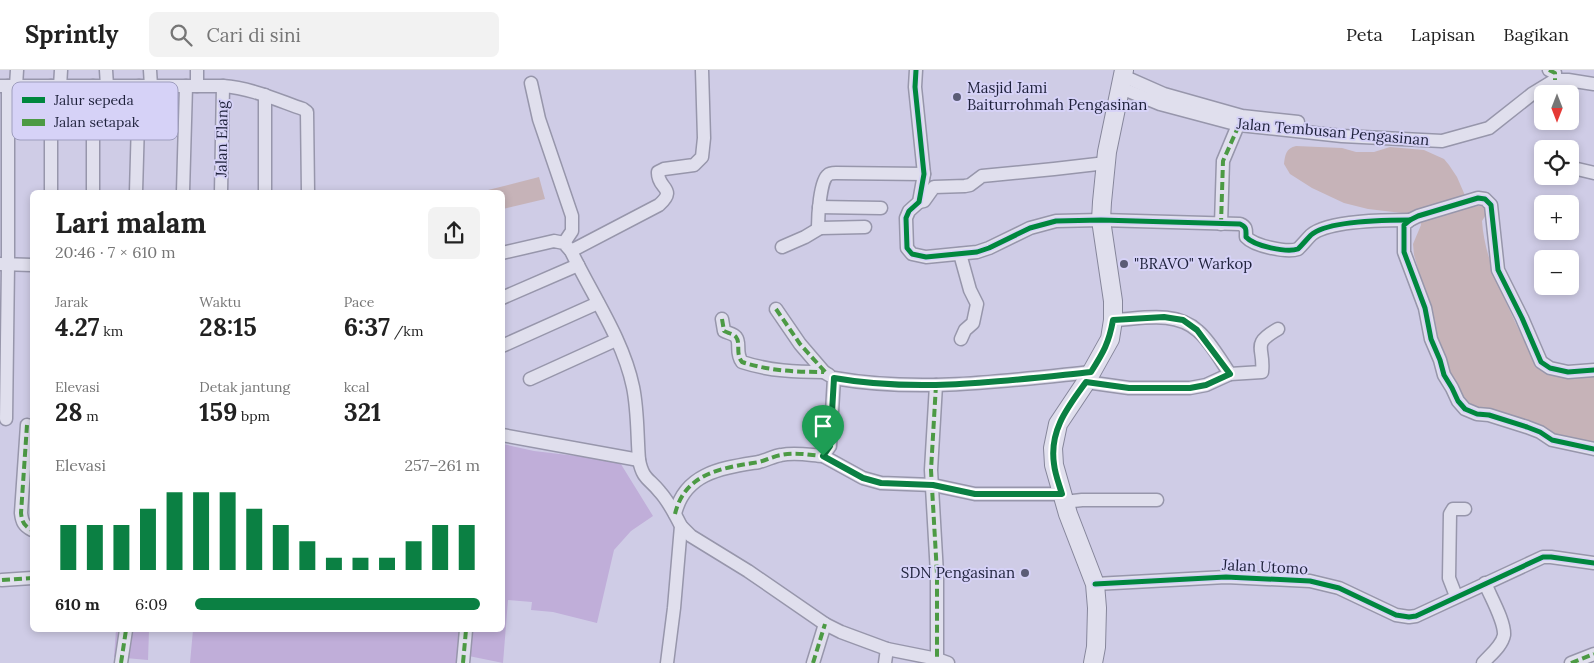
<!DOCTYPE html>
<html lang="id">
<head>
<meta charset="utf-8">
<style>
	:root { --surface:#fff; --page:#f2f2f2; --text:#222; --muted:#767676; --line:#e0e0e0; --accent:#0b8043 }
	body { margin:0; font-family:Lora,serif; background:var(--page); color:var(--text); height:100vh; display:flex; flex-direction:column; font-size:19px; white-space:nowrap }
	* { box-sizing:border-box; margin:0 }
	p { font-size:16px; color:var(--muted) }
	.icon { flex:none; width:28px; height:28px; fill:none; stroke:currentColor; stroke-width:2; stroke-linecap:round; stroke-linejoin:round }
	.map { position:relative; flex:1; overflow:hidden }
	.sheet { position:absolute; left:30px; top:120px; width:475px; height:442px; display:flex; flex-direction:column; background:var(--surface); border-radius:8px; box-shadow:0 2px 8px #0003 }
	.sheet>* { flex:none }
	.needle { width:32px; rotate:180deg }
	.controls { position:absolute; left:1534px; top:15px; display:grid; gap:10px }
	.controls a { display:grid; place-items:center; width:45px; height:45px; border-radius:8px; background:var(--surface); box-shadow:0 2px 8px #0003; font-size:25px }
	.pin { position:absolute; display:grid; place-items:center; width:42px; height:42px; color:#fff; margin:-51px -21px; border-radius:50% 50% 50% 0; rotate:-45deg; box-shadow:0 0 5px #0007 }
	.pin .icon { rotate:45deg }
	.round { display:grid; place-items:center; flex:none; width:52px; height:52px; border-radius:8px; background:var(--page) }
	.summary { display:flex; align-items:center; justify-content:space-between; height:85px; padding:0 25px }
	h1 { font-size:28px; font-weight:700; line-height:38px }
	.metrics { display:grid; grid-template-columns:repeat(3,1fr); gap:8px; height:85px; padding:5px 25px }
	.metrics div { display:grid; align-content:center }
	.metrics b { font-size:25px; font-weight:700 }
	.metrics small { font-size:14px; font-weight:400 }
	.metrics p { font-size:14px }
	.chart { height:140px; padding:10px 25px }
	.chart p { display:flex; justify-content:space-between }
	.chart svg { width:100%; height:90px; margin-top:5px; stroke:var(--accent); stroke-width:6 }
	ul { padding:0 25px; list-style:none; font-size:16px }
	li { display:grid; grid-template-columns:80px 60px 1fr; align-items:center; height:38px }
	li i { height:12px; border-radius:6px; background:var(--accent) }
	header { display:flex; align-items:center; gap:30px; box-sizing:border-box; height:70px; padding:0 25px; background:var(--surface); border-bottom:1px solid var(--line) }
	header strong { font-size:24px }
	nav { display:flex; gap:28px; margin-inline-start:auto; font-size:18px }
	.search { width:350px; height:45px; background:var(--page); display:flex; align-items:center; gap:12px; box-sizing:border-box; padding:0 18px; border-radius:8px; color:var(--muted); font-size:19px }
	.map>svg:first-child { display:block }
	.green { fill:#c0aed9 }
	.water { fill:#c6b3b8 }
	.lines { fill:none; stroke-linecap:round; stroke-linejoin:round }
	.street-casing { stroke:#9796ab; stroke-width:15 }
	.secondary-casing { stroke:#86869b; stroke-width:20 }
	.street { stroke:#e0dfed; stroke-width:12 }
	.secondary { stroke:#e0dfed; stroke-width:18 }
	.quiet { stroke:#4c9a44; stroke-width:4; stroke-dasharray:8 4; stroke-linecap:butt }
	.cycleway-casing { stroke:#d6d2f7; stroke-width:8 }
	.cycleway { stroke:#00873e; stroke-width:5 }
	.route-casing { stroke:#fff; stroke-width:10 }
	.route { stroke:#0b8043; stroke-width:6 }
	.poi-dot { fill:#5b5c76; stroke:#d6d2f7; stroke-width:2 }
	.labels { text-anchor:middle; stroke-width:4; stroke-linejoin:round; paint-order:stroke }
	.poi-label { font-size:15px; fill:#1d203a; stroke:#d6d2f7; text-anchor:start }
	.street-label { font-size:15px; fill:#1d203a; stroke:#d6d2f7 }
	.key { fill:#d6d2f7; stroke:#9e9dbe; stroke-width:1 }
	.key-label { font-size:14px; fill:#1d203a }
</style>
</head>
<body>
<header>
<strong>Sprintly</strong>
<div class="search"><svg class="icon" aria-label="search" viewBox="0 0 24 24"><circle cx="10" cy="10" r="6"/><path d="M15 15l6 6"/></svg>Cari di sini</div>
<nav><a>Peta</a><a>Lapisan</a><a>Bagikan</a></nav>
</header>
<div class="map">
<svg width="1594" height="593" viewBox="0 0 1594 593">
	<rect width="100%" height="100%" fill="#cfcce6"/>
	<g class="green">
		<polygon points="503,374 534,381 619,391 653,446 631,461 614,480 597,553 553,542 531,540 532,532 508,530 503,593 459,584 458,593 190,593 193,560 502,560"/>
		<polygon points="116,560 149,560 148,590 114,587"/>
	</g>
	<g class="water">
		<path d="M1296,76L1342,78L1356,82H1374L1390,77L1424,80L1444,89L1449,95L1457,107L1470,137L1486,135L1489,140L1482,151C1485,197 1514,248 1533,289L1538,295L1594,304V375L1571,371L1477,338C1445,319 1438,271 1429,237C1424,219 1419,202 1414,185L1413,174L1421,155L1419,145L1368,139L1344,133L1312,118L1290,104L1284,94C1285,85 1286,78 1296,76Z"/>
		<polygon points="539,107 545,129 503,139 502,122 484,122 484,121"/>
	</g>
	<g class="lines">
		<g class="street-casing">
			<g id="street">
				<polyline points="106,0 107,16"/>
				<polyline points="150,0 151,16"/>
				<polyline points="197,0 197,16"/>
				<path d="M916,0L915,17L924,104L919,132L909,141L906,148L907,178L912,184L926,187L977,182L989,178L1030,158L1056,151L1101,150L1240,154C1247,157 1246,160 1246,167C1254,176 1287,183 1298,179C1303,174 1307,169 1311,165C1328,150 1388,150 1410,150"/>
				<polyline points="1549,0 1555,3 1555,10"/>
				<polyline points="1123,6 1164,24 1242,46 1298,52"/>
				<polyline points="531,13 539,49 572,146 572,161 564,173"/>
				<path d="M0,16H223C251,18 277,30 303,39L307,42L308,122"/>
				<polyline points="16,16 17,0"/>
				<polyline points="51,16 51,122"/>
				<polyline points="60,17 61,0"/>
				<polyline points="1121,18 1160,34 1239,55 1342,66 1442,71 1489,58 1532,24 1555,10 1568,10 1594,14"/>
				<polyline points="265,25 265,122"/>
				<polyline points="1573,98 1594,103"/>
				<polyline points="93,122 93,16"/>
				<polyline points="136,122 139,16"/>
				<polyline points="183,122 186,16"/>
				<polyline points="221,122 223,16"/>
				<polyline points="919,132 924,131 934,117 965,116 970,115 982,106 1054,99 1106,93"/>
				<polyline points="819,137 881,138"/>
				<polyline points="1221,154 1223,91 1241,48"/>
				<path d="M865,157L821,158L818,157C818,147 820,110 828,105C830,103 833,103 836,103L924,104"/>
				<polyline points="782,177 805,167 820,158"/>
				<path d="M571,181L659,135C678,118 657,119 658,102L664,99L694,95L702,87L704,68L702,0"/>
				<path d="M502,183L554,171L564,173L571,181C592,225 623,269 633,317C638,341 637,366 639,390C643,410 649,408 660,422C669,432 675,444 681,456L674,538L667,593"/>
				<polyline points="960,184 970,220 977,234 973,253 965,260 961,269"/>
				<polyline points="0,194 32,195"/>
				<polyline points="502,228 578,195"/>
				<polyline points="776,239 800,274 824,302 829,305"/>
				<path d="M722,249L724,261C728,263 734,264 736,267C741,273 735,283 742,292C769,301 797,302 824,302"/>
				<path d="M1113,250C1141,249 1175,240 1198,261C1210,271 1221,291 1230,304L1262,302C1265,277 1250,275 1278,259"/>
				<polyline points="502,276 598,233"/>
				<polyline points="1594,300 1568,302 1550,298 1541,292 1522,248 1498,200 1491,135 1485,129 1478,128 1418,146 1410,150 1404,155 1404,182 1425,238 1431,269 1440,290 1444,305 1452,318 1458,331 1465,339 1477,344 1489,345 1527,357 1540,362 1552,370 1594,379"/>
				<polyline points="530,309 616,270"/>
				<polyline points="1086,312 1129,318 1190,318 1206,315 1230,304"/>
				<polyline points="936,315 931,400 937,504 937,589"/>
				<polyline points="6,349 8,194 8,16"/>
				<path d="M27,355L21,443C22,452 24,456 32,460"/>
				<polyline points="502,365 639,390"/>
				<polyline points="823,386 863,408 881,413 933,415 975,424 1062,424"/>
				<polyline points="1064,432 1082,430 1157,430"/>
				<path d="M675,444C685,402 723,398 759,392C767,390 774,386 781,385C795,382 809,385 823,386L830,376L834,308C919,323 1005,311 1091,302"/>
				<polyline points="681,456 691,466 748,501 825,554 841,562 887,579 937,589 948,593"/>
				<polyline points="2,510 32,508"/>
				<polyline points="1095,514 1226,507 1310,511 1339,518 1396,545 1409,547 1416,546 1543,487 1551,487 1594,493"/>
				<polyline points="1456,526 1449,508 1450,444 1453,439 1465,439"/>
				<polyline points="121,593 126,560"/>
				<polyline points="463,593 466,560"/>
				<polyline points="813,593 825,554"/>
				<polyline points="885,593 887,579"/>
				<path d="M1483,593C1490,585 1502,576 1504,565C1505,551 1490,526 1485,513"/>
				<polyline points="1571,593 1594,584"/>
			</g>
		</g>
		<g class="secondary-casing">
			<polyline id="secondary" points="1093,593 1096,577 1097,538 1095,514 1068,444 1054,395 1053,378 1058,354 1086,312 1110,269 1113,250 1113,231 1101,150 1102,132 1107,82 1124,0"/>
		</g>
		<use href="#street" class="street"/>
		<use href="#secondary" class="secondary"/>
		<g class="quiet">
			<polyline points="1549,0 1555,3 1555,10"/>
			<polyline points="1223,154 1221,154 1223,91 1239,55"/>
			<polyline points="776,239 800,274 827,304"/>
			<path d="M722,249L724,261C728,263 734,264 736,267C741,273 735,283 742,292C769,301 797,302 824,302"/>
			<polyline points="1086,312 1129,318 1190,318 1206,315 1230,304"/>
			<polyline points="936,315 931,400 937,504 937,589"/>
			<path d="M27,355L21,443C22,452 24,456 32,460"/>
			<polyline points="823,386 863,408 881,413 933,415 975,424 1062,424"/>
			<path d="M675,444C685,402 723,398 759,392C767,390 774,386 781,385C795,382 809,385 823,386L830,376L834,308C919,323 1005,311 1091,302"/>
			<polyline points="2,510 32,508"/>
			<polyline points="121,593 126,560"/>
			<polyline points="463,593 466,560"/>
			<polyline points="813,593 825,554"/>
			<polyline points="1571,593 1594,584"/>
		</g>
		<g class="cycleway-casing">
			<g id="cycleway">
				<path d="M916,0L915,17L924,104L919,132L909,141L906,148L907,178L912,184L926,187L977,182L989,178L1030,158L1056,151L1101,150L1240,154C1247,157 1246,160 1246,167C1254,176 1287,183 1298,179C1303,174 1307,169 1311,165C1328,150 1388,150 1410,150"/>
				<polyline points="1594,300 1568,302 1550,298 1541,292 1522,248 1498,200 1491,135 1485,129 1478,128 1418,146 1410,150 1404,155 1404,182 1425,238 1431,269 1440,290 1444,305 1452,318 1458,331 1465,339 1477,344 1489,345 1527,357 1540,362 1552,370 1594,379"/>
				<polyline points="1095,514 1226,507 1310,511 1339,518 1396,545 1409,547 1416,546 1543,487 1551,487 1594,493"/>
			</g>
		</g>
		<use href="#cycleway" class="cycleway"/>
	</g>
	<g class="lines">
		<g class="route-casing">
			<path id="route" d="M1164,247L1183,250L1197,260L1230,304L1206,315L1190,318H1129L1086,312C1068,337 1049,360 1054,394C1055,404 1059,414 1062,424H975L933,415L881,413L863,408L823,386L830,376L834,308C919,323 1005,311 1091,302C1103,283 1109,273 1113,250Z"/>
		</g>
		<use href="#route" class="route"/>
	</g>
	<g class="poi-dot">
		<circle cx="957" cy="27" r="5"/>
		<circle cx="1124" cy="194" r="5"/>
		<circle cx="1025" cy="503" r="5"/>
	</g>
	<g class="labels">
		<g class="poi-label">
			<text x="967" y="23">Masjid Jami<tspan x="967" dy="17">Baiturrohmah Pengasinan</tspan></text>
			<text x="1134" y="199">"BRAVO" Warkop</text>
			<text x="1015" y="508" text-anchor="end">SDN Pengasinan</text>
		</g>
		<g class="street-label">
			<text transform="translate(1333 62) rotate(5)" y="5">Jalan Tembusan Pengasinan</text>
			<text transform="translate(222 69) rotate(-89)" y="5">Jalan Elang</text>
			<text transform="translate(1265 497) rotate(3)" y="5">Jalan Utomo</text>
		</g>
	</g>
	<rect x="12" y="12" width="166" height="58" rx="8" class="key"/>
	<rect x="22" y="27" width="23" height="6" fill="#00873e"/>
	<rect x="22" y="49" width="23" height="7" fill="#4c9a44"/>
	<g class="key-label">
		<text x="54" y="35">Jalur sepeda</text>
		<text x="54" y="57">Jalan setapak</text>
	</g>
</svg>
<div class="controls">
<a><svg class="needle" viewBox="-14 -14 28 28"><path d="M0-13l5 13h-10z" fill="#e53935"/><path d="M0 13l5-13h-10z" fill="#767676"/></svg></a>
<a><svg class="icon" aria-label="locate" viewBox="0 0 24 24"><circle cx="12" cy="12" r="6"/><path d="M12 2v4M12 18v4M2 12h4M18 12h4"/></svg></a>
<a>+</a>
<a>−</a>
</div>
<div class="pin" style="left:823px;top:386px;background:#1e9e55"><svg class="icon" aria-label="arrive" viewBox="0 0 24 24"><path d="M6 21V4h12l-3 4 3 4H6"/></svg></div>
<section class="sheet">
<div class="summary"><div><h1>Lari malam</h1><p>20:46 · 7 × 610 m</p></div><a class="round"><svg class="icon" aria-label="share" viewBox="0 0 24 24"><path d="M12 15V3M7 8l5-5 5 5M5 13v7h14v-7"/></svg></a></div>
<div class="metrics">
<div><p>Jarak</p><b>4.27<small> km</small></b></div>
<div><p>Waktu</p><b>28:15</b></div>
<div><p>Pace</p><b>6:37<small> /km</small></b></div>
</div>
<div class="metrics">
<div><p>Elevasi</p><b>28<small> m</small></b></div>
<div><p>Detak jantung</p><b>159<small> bpm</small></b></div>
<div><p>kcal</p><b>321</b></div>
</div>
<div class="chart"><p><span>Elevasi</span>257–261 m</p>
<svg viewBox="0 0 160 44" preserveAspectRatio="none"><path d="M5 44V22M15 44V22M25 44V22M35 44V14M45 44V6M55 44V6M65 44V6M75 44V14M85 44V22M95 44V30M105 44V38M115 44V38M125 44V38M135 44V30M145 44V22M155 44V22"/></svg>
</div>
<ul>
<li><b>610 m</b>6:09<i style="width:100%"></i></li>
</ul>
</section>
</div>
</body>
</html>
